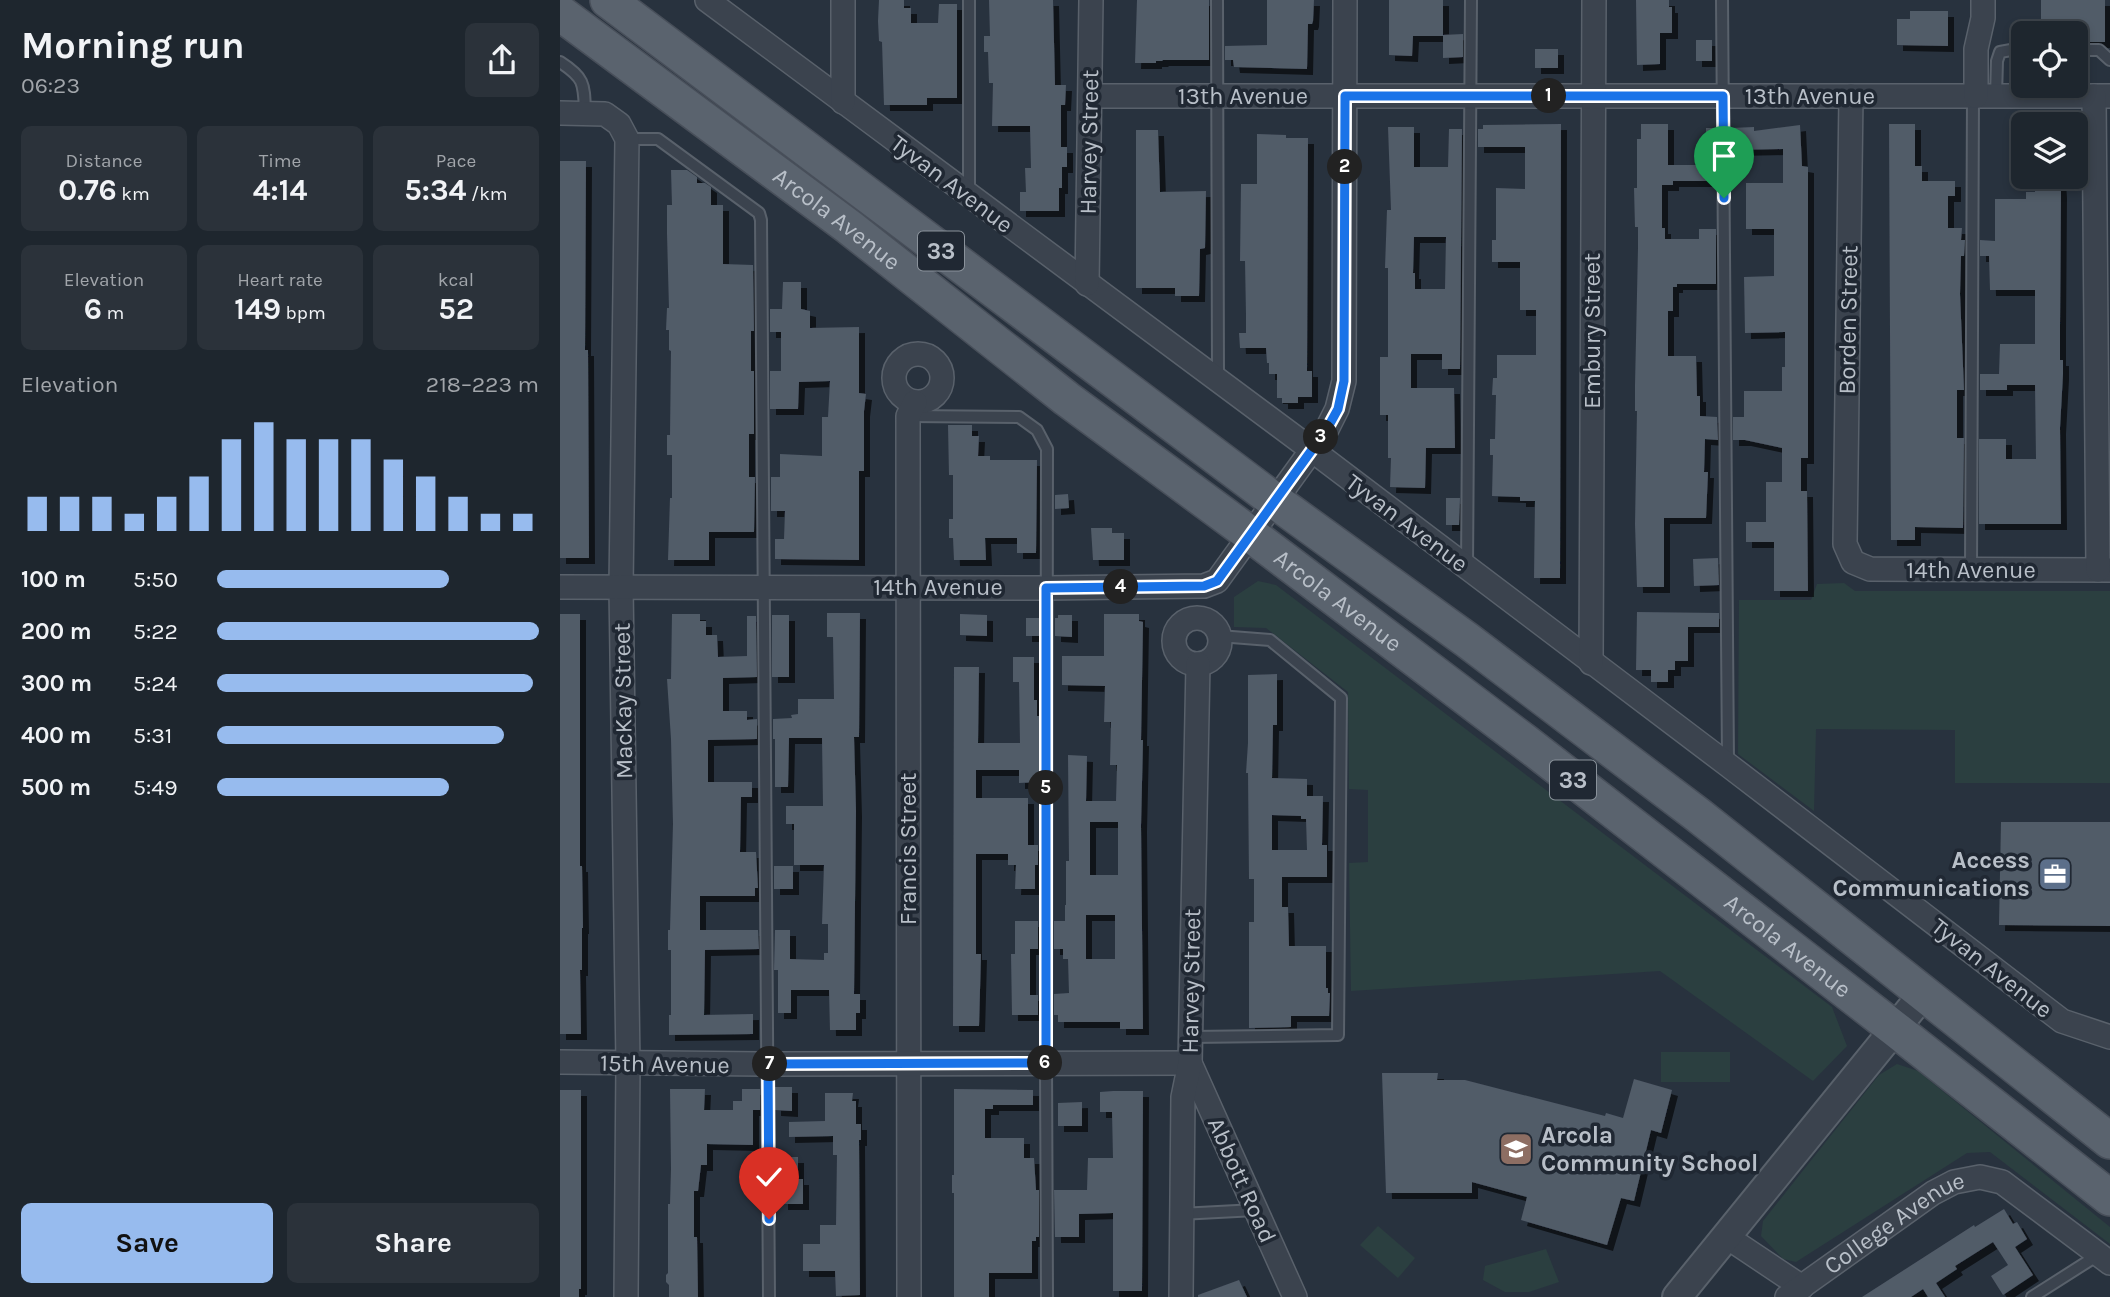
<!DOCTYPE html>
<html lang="en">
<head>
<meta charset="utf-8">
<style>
	:root { --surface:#1e262e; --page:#2b323a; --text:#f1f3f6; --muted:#a1a5aa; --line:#3c434a; --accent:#97bbee }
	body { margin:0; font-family:Karla,sans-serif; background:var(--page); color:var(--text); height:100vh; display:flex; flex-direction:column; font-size:26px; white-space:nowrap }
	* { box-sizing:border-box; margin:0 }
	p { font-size:23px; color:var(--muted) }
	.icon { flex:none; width:38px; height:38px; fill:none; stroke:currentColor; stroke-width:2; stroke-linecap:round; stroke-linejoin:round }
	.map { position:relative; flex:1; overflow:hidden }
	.panel { display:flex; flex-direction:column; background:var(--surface); width:560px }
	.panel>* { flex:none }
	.fabs { position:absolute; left:1451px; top:21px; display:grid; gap:14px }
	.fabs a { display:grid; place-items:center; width:77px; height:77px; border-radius:10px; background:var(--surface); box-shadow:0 4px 10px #0003,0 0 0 2px var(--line); font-size:35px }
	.pin { position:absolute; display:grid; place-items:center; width:60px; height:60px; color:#fff; margin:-72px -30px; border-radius:50% 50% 50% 0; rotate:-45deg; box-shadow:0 0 7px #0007 }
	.pin .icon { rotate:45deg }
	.km { position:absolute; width:35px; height:35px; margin:-18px; border-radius:50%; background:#222; color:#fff; font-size:19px; line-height:35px; text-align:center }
	.round { display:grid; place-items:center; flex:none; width:74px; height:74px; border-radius:10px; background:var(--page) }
	.overview { display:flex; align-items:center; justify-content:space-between; height:119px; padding:0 21px }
	h1 { font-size:38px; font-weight:700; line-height:52px }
	.metrics { display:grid; grid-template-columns:repeat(3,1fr); gap:10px; height:119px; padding:7px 21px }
	.metrics div { display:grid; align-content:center; border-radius:10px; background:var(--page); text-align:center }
	.metrics b { font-size:30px; font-weight:700 }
	.metrics small { font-size:19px; font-weight:400 }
	.metrics p { font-size:19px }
	.chart { height:196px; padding:14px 21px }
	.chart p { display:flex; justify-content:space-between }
	.chart svg { width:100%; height:126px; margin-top:7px; stroke:var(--accent); stroke-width:6 }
	.primary-button { display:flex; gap:14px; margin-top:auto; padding:14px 21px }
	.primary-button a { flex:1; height:80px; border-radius:10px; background:var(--accent); color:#111; font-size:28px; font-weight:700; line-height:80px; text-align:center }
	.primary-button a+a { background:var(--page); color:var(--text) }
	ul { padding:0 21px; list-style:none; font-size:23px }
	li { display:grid; grid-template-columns:112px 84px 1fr; align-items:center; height:52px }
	li i { height:18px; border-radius:9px; background:var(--accent) }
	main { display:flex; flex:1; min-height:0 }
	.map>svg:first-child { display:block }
	.green { fill:#2b3f40 }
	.building { fill:#515b68; fill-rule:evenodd; filter:url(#shadow) }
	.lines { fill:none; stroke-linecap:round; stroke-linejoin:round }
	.service-casing { stroke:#59616b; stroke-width:14 }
	.minor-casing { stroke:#59616b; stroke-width:26 }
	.tertiary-casing { stroke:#59616b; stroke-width:32 }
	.primary-casing { stroke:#484f5a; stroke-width:38 }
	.service { stroke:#3b434e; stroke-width:10 }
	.minor { stroke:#3b434e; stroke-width:23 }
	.tertiary { stroke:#3b434e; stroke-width:28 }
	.primary { stroke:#5a636e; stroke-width:35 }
	.route-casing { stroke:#fff; stroke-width:14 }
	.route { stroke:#1a73e8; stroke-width:9 }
	.labels { text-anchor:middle; stroke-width:7; stroke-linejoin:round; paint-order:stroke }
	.shield { fill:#202833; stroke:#8a929b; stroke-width:2 }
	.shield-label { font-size:23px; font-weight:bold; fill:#b8bfc8 }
	.street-label { font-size:24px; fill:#b8bfc8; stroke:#202833 }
	.poi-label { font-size:24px; font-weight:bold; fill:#b8bfc8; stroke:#202833; text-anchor:end }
</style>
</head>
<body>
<main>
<section class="panel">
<div class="overview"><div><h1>Morning run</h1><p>06:23</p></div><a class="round"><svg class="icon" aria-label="share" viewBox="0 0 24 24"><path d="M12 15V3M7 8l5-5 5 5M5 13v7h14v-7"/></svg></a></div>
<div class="metrics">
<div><p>Distance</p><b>0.76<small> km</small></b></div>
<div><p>Time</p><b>4:14</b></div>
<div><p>Pace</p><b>5:34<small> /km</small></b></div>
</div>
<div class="metrics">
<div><p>Elevation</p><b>6<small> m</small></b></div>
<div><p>Heart rate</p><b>149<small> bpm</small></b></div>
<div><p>kcal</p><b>52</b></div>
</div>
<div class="chart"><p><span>Elevation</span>218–223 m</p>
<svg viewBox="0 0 160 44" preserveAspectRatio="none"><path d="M5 44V32M15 44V32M25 44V32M35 44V38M45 44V32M55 44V25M65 44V12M75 44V6M85 44V12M95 44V12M105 44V12M115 44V19M125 44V25M135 44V32M145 44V38M155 44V38"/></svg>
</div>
<ul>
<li><b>100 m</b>5:50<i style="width:72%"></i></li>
<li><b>200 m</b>5:22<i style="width:100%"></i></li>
<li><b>300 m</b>5:24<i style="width:98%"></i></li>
<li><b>400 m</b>5:31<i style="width:89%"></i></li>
<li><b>500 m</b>5:49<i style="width:72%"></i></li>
</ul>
<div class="primary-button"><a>Save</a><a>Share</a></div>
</section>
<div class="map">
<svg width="1550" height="1297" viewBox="0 0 1550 1297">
	<defs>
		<filter id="shadow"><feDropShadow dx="6" dy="6" stdDeviation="0" flood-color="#0009"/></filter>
	</defs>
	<rect width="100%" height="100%" fill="#28323e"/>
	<g class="green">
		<polygon points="698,581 716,585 1272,1007 1287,1046 1253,1081 1100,971 791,991 789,863 808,862 808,790 789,789 788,692 706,628 674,627 674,597"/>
		<polygon points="1284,583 1295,591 1550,591 1550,783 1395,783 1395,730 1256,729 1254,811 1178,754 1179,600 1251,600 1257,584"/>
		<rect x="1101" y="1052" width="69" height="30"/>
		<polygon points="1337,1064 1358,1071 1550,1227 1550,1244 1430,1152 1407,1153 1236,1262 1223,1259 1201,1236 1203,1221 1319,1075"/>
		<polygon points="818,1226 855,1258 838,1278 800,1245"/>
		<polygon points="986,1249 999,1282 969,1292 945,1292 923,1280 925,1266"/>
	</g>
	<g class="building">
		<polygon points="319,0 344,0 344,8 351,8 351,23 378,23 379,4 397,4 397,98 367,98 367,105 324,105 322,42 319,41 318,21"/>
		<polygon points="429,0 493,0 495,85 506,85 505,105 501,105 501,147 507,147 507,167 502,167 502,188 499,188 499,211 460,211 460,192 466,192 465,168 471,168 470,126 432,126 433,83 429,83 428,52 424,52 424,36 430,36"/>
		<polygon points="577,0 649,0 649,60 603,60 602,61 596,61 596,63 575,63"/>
		<polygon points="707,0 754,0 753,21 752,24 748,24 747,69 674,67 673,60 665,60 665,46 707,45"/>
		<polygon points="829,0 883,0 883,36 853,36 852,56 829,55"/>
		<polygon points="1076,0 1109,0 1109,7 1112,7 1112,33 1100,33 1100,64 1077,65"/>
		<polygon points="1481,0 1545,0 1545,42 1516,42 1516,33 1481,33"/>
		<polygon points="1350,11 1388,11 1388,46 1337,45 1337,19 1350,19"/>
		<polygon points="903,34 903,57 883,58 883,35"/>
		<rect x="1136" y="40" width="16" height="21"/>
		<rect x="975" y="49" width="23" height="19"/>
		<polygon points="1001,124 1000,578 974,578 975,501 960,501 960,497 932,496 933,455 930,455 930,439 935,439 936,395 932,395 933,378 937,378 937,355 976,355 976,310 960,310 960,262 932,262 932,240 936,240 936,188 965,189 965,147 918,147 918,129 923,129 923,125"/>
		<polygon points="1081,124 1108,124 1108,165 1146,165 1146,128 1155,128 1156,181 1113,181 1113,185 1102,185 1102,228 1105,228 1105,239 1139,239 1139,229 1156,229 1156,284 1117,284 1117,287 1113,287 1113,311 1108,311 1108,356 1136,356 1137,396 1140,396 1140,416 1157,417 1158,440 1145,439 1144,472 1148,472 1146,518 1104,518 1104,587 1077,587 1075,524 1077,411 1075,411 1075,385 1078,248 1078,227 1075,227 1074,188 1077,188 1077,139 1081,139"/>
		<polygon points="1329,124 1355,124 1355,166 1362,166 1362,181 1395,181 1395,196 1388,196 1388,228 1402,228 1401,240 1405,240 1404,256 1401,256 1400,294 1404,390 1397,390 1397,438 1404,438 1403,528 1355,527 1355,540 1331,540"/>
		<polygon points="1240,125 1242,166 1248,167 1248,458 1241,458 1241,491 1247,491 1248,591 1214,591 1214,542 1186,542 1186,522 1206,522 1206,482 1222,482 1222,448 1185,440 1173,440 1173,417 1184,417 1184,391 1222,391 1222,367 1225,367 1225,332 1185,333 1184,277 1214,276 1214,229 1186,229 1186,183 1223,183 1223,149 1171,150 1171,128 1194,127 1194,131"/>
		<path d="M828,127H854V167H888L889,129H902L900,369H882V354H851V388H894L895,448H866L865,488L830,487L831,458H828V415H820V357H828V268H825L827,210H831ZM854,237H886L885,289H855V273H853Z"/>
		<polygon points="576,130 598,130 600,192 646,191 645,248 640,249 639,296 615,296 615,288 576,288"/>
		<polygon points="697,134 726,135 726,138 748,138 747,371 752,371 752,397 738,397 738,403 722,403 722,398 717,398 717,374 709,374 709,363 707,363 706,348 680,348 679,333 686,333 686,315 685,261 680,261 681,184 697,184"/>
		<polygon points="0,161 26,161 25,350 28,350 29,558 0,558"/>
		<polygon points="111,170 127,170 137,177 137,183 145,183 151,187 151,205 163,205 163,264 193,265 194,331 191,331 191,371 194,371 194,434 189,434 189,477 195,477 194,532 149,532 149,560 108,560 110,498 112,498 112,455 107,455 107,435 110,435 111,351 109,350 109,330 106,330 107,308 109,308 107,234 107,205 112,205"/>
		<polygon points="1475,177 1500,177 1501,192 1500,327 1500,360 1503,360 1503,374 1500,428 1501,524 1419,524 1419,439 1446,439 1446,459 1476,459 1475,385 1447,385 1447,390 1420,390 1420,374 1439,374 1440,344 1475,344 1475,290 1430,290 1429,256 1420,256 1420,240 1435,241 1435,199 1466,199 1466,192 1475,192"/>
		<polygon points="223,282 241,282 241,309 250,311 250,328 299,327 299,393 306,394 304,411 304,471 299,471 299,560 215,559 215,539 224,539 225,511 211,511 211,477 220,477 220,454 262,456 262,417 268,417 270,381 239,382 238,409 210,409 210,371 221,371 221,332 210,332 210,309 222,309"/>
		<polygon points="388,425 412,425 412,436 419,436 418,456 430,456 430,460 477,460 476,553 457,553 457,538 425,538 426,560 394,560 393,538 389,538 389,519 393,519 393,475 389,475"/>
		<polygon points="508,494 509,508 495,509 495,495"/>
		<polygon points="886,498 900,498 899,525 886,525"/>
		<polygon points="531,528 552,528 552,533 564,533 564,560 533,560"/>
		<polygon points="1158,558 1159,585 1134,586 1133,559"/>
		<polygon points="1077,612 1159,613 1159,627 1128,627 1128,661 1115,661 1115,670 1108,670 1108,682 1091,682 1091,670 1076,670"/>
		<polygon points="267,613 300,613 299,737 294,737 296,811 294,994 300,994 300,1013 296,1013 296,1030 270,1030 269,990 231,990 231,1013 218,1013 218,970 214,970 215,930 230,930 230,959 264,960 264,953 268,953 268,924 262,924 264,865 234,865 234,824 226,824 226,806 263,806 262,738 229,738 228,787 215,787 215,739 213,739 213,719 232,718 231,715 238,714 238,699 274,699 273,637 267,637"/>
		<polygon points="0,614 20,614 20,866 22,866 23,928 22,928 22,970 20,970 21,1034 0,1034"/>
		<polygon points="112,614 140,614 140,621 146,621 146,635 157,635 158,657 187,656 187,616 196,616 197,677 163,678 163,711 187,711 187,720 197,719 197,739 148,740 148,782 192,782 192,797 181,797 180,852 196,852 198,888 195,888 195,896 140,896 140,930 198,930 199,949 145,950 144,1015 193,1014 193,1034 109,1035 109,1015 111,1015 111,950 108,950 108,930 110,930 113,824 111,739 107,679 111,679"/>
		<polygon points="400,614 427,615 427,636 400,635"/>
		<path d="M544,614H579V621L583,622L581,740H583L581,826L583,1029H560V1022H498V1015H494V994L509,993L508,959H503V949H494V921H505V905H506V861H509L508,755L527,756L526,801H556L557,765H550L551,722H544L545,686L502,685V656H544ZM530,822H558V875H530ZM526,915H555V959H526Z"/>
		<rect x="212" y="615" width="17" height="62"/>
		<polygon points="498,615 512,615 512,637 495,636 495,618 498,618"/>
		<rect x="466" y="618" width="13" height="18"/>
		<polygon points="453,657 474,657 474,700 477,700 477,716 479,716 479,782 459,783 459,770 416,770 416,798 468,798 468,845 478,845 478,865 475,865 475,889 455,889 456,865 448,865 448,854 416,854 416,954 421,954 419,1026 393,1026 394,667 419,667 418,743 460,743 459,682 453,682"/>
		<path d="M717,674V725H713L712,778L747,779V796H763L762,845H767V877H722V907H728L729,946H766V988H768V993H770L769,1016H731V1027L689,1028V922H694V879H689L688,773H686L688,743V675ZM712,815L741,816V819H746L747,850H712Z"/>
		<polygon points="1441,822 1550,822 1550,926 1439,925"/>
		<rect x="214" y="866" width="19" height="23"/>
		<polygon points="455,921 478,921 478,949 470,949 470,995 478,995 478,1015 452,1015 451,954 455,954"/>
		<polygon points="822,1073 878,1073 877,1080 905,1080 1045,1116 1046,1113 1063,1118 1074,1079 1112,1090 1101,1133 1091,1130 1074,1201 1061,1198 1047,1245 961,1220 967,1197 912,1182 912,1193 826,1193"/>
		<polygon points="215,1087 232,1087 232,1111 215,1110"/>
		<polygon points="110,1089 145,1089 144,1110 173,1110 173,1101 182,1101 182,1089 200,1089 200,1110 193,1110 193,1145 147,1144 147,1165 141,1165 138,1191 134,1191 134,1237 137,1237 138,1297 109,1297 109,1285 106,1282 106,1275 108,1273 108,1204 110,1204 111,1169"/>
		<polygon points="394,1089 473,1090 473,1105 433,1105 433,1109 425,1109 425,1138 464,1138 464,1158 474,1158 476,1190 479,1190 479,1237 476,1237 476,1241 472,1241 472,1273 429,1273 429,1297 394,1297 394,1193 392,1193 392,1175 394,1175"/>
		<polygon points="0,1090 21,1090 21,1289 19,1289 19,1297 0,1297"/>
		<polygon points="553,1091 583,1091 582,1291 553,1291 553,1213 519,1214 519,1237 495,1237 494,1190 527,1190 528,1158 553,1158 552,1112 540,1112 540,1092"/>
		<polygon points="265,1093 293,1093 292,1101 296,1101 296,1124 301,1124 301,1140 299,1140 300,1295 276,1296 275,1271 243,1271 243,1244 260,1244 260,1225 276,1225 277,1155 273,1155 273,1136 229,1137 229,1122 265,1121"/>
		<polygon points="522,1102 522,1126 498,1126 498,1103"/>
		<polygon points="219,1157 238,1157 238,1179 243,1179 243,1204 222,1204 222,1187 219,1187"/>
		<polygon points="1444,1209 1453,1224 1457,1222 1467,1239 1455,1247 1473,1275 1443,1295 1431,1276 1448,1265 1433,1242 1395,1266 1397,1269 1376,1283 1385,1297 1368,1297 1363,1289 1351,1297 1302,1297 1414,1225 1415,1227"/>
		<polygon points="679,1280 687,1297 638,1297 638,1295"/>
	</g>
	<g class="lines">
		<g class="service-casing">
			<g id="service">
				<polyline points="657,0 658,379"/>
				<polyline points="1162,0 1168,762"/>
				<polyline points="1516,50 1539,50 1550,60"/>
				<path d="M0,62C25,78 24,84 25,113"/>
				<polyline points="1436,96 1437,61 1440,52 1451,50 1463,50"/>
				<polyline points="67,139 98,139 199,213 201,220 209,1297"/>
				<polyline points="409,193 409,0"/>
				<polyline points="349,416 459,417 477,430 487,449 486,1063 487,1297"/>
				<polyline points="907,568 911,0"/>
				<polyline points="1411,569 1413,96"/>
				<polyline points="631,1037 778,1035 781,698 710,640 659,636"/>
				<polyline points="620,1214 696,1210"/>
				<polyline points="1472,1297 1538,1255"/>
			</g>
		</g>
		<g class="minor-casing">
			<g id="minor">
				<polyline points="147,0 752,450 1168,765 1502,1021 1550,1037"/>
				<polyline points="283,0 283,102"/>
				<polyline points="530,96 1550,96"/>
				<polyline points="1291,96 1285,544 1293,562 1310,569 1550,570"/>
				<polyline points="1416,96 1416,49 1423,18 1423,0"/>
				<polyline points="1534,96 1538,570"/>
				<polyline points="0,113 45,114 59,124 67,139 61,587 68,1064 66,1297"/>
				<polyline points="527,284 531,0"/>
				<circle cx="358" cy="378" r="24"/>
				<polyline points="0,587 486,588 644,586 657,581 767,429 777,409 784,381 785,0"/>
				<circle cx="637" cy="641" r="23"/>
				<polyline points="1031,663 1034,0"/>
				<polyline points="0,1062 208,1064 630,1063"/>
				<polyline points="630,1063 735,1297"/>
				<polyline points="1167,1237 1242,1287"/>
				<polyline points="349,1297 348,416 355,402"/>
				<polyline points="621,1297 623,1097 630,1063 638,664"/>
				<path id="s1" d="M1227,1297L1373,1193L1394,1182L1420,1177L1442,1182L1550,1263"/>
			</g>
		</g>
		<g class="tertiary-casing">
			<polyline id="tertiary" points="1117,1297 1364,993"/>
		</g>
		<g class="primary-casing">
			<g id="primary">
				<polyline points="48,0 715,501 907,640 1138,815 1550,1141"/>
				<path id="s2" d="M0,13L289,227L507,399L690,534L965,742L1335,1029L1550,1198"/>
			</g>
		</g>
		<use href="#service" class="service"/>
		<use href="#minor" class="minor"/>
		<use href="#tertiary" class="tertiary"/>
		<use href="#primary" class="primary"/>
	</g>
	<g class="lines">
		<g class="route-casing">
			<polyline id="route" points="209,1219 208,1064 486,1063 486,588 644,586 657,581 767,429 778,409 784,381 785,96 1163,96 1164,198"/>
		</g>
		<use href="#route" class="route"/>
	</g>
	<defs>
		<g id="office-square" transform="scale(1.75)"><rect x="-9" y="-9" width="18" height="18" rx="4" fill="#5c6f8a" stroke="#202833"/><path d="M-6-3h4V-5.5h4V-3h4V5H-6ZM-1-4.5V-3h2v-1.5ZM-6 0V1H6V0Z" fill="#fff"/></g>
		<g id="school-square" transform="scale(1.75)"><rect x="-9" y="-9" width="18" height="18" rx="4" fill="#8d6e63" stroke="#202833"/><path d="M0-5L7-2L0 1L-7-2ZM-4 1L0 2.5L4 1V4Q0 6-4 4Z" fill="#fff"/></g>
	</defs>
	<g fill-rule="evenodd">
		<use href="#office-square" x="1495" y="874"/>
		<use href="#school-square" x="956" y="1149"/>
	</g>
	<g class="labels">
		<g class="shield">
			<rect x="358" y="231.5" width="46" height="39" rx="5"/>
			<rect x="990" y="760.5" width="46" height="39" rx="5"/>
		</g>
		<g class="shield-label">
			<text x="381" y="259">33</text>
			<text x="1013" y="788">33</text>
		</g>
		<g class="street-label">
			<text x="683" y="104">13th Avenue</text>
			<text x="1250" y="104">13th Avenue</text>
			<text transform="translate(529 142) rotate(-89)" y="8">Harvey Street</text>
			<text transform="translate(392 184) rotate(37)" y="8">Tyvan Avenue</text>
			<text dy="8" stroke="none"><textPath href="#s2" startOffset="345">Arcola Avenue</textPath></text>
			<text transform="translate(1288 320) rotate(-89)" y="8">Borden Street</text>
			<text transform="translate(1032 331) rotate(-90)" y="8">Embury Street</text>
			<text transform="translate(847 523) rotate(37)" y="8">Tyvan Avenue</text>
			<text x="1411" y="578">14th Avenue</text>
			<text x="378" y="595">14th Avenue</text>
			<text dy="8" stroke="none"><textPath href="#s2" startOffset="975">Arcola Avenue</textPath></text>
			<text transform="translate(63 701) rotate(-91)" y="8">MacKay Street</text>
			<text transform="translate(348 849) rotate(-90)" y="8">Francis Street</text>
			<text dy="8" stroke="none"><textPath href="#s2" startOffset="1542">Arcola Avenue</textPath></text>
			<text transform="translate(1432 968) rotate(38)" y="8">Tyvan Avenue</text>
			<text transform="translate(631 981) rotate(-89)" y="8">Harvey Street</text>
			<text transform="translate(105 1064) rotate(1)" y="8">15th Avenue</text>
			<text transform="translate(682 1180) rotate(66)" y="8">Abbott Road</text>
			<text dy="8" stroke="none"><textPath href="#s1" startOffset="131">College Avenue</textPath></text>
		</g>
		<g class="poi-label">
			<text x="1470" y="868">Access<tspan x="1470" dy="28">Communications</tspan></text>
			<text x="981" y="1143" text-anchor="start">Arcola<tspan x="981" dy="28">Community School</tspan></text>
		</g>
	</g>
</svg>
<div class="fabs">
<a><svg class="icon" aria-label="locate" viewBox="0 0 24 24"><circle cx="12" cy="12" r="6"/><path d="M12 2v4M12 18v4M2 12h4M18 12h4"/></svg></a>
<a><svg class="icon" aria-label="layers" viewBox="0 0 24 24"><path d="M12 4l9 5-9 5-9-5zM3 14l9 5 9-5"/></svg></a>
</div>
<div class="pin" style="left:1164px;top:198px;background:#1e9e55"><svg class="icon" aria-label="arrive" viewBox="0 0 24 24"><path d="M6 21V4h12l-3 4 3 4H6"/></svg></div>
<div class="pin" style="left:209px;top:1219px;background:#d93025"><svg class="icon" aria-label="check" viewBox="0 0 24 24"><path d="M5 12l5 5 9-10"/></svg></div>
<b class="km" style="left:989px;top:96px">1</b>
<b class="km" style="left:785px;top:167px">2</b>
<b class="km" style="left:761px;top:437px">3</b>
<b class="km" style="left:561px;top:587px">4</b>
<b class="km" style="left:486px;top:788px">5</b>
<b class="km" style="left:485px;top:1063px">6</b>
<b class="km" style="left:210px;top:1064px">7</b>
</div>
</main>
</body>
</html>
